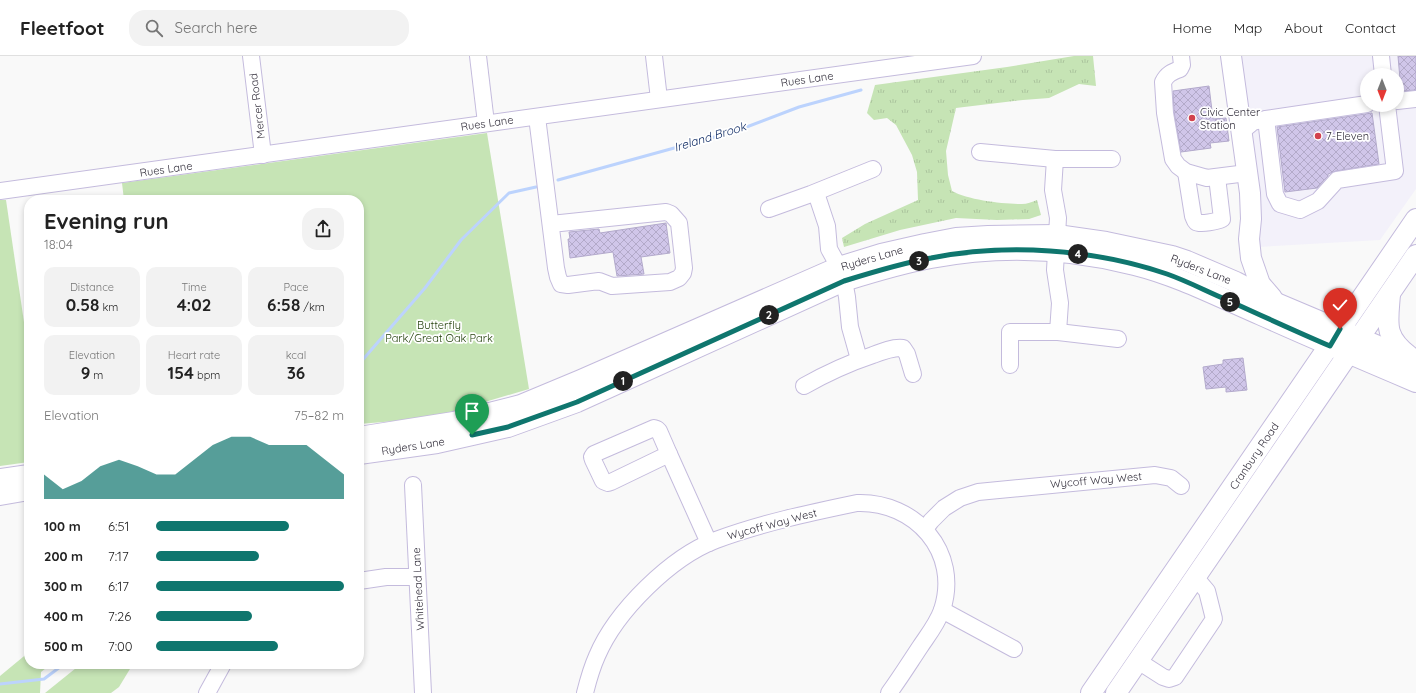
<!DOCTYPE html>
<html lang="en">
<head>
<meta charset="utf-8">
<style>
	:root { --surface:#fff; --page:#f2f2f2; --text:#222; --muted:#767676; --line:#e0e0e0; --accent:#0f766e }
	body { margin:0; font-family:Quicksand,sans-serif; background:var(--page); color:var(--text); height:100vh; display:flex; flex-direction:column; font-size:15px; white-space:nowrap }
	* { box-sizing:border-box; margin:0 }
	p { font-size:13px; color:var(--muted) }
	.icon { flex:none; width:22px; height:22px; fill:none; stroke:currentColor; stroke-width:2; stroke-linecap:round; stroke-linejoin:round }
	.map { position:relative; flex:1; overflow:hidden }
	.panel { position:absolute; left:24px; top:139px; width:340px; height:474px; display:flex; flex-direction:column; background:var(--surface); border-radius:16px; box-shadow:0 2px 6px #0003 }
	.panel>* { flex:none }
	.needle { width:26px; rotate:180deg }
	.tools { position:absolute; left:1360px; top:12px; display:grid; gap:8px }
	.tools a { display:grid; place-items:center; width:44px; height:44px; border-radius:50%; background:var(--surface); box-shadow:0 2px 6px #0003; font-size:20px }
	.pin { position:absolute; display:grid; place-items:center; width:34px; height:34px; color:#fff; margin:-41px -17px; border-radius:50% 50% 50% 0; rotate:-45deg; box-shadow:0 0 4px #0007 }
	.pin .icon { rotate:45deg }
	.km { position:absolute; width:20px; height:20px; margin:-10px; border-radius:50%; background:#222; color:#fff; font-size:11px; line-height:20px; text-align:center }
	.round { display:grid; place-items:center; flex:none; width:42px; height:42px; border-radius:16px; background:var(--page) }
	.overview { display:flex; align-items:center; justify-content:space-between; height:68px; padding:0 20px }
	h1 { font-size:22px; font-weight:800; line-height:30px }
	.figures { display:grid; grid-template-columns:repeat(3,1fr); gap:6px; height:68px; padding:4px 20px }
	.figures div { display:grid; align-content:center; border-radius:10px; background:var(--page); text-align:center }
	.figures b { font-size:17px; font-weight:800 }
	.figures small { font-size:11px; font-weight:400 }
	.figures p { font-size:11px }
	.chart { height:112px; padding:8px 20px }
	.chart p { display:flex; justify-content:space-between }
	.chart svg { width:100%; height:72px; margin-top:4px; fill:var(--accent); opacity:.7 }
	ul { padding:0 20px; list-style:none; font-size:13px }
	li { display:grid; grid-template-columns:64px 48px 1fr; align-items:center; height:30px }
	li i { height:10px; border-radius:5px; background:var(--accent) }
	header { display:flex; align-items:center; gap:24px; box-sizing:border-box; height:56px; padding:0 20px; background:var(--surface); border-bottom:1px solid var(--line) }
	header strong { font-size:19px }
	nav { display:flex; gap:22px; margin-inline-start:auto; font-size:14px }
	.search { width:280px; height:36px; background:var(--page); display:flex; align-items:center; gap:10px; box-sizing:border-box; padding:0 14px; border-radius:16px; color:var(--muted); font-size:15px }
	.map>svg:first-child { display:block }
	.built { fill:#f3f1fa; fill-rule:evenodd }
	.grass { fill:url(#grass-tufts) }
	.park { fill:#c6e4b5 }
	.lines { fill:none; stroke-linecap:round; stroke-linejoin:round }
	.stream { stroke:#bcd3fd; stroke-width:3 }
	.building { fill:url(#building-cross-hatch); stroke:#b3aacc }
	.minor-casing { stroke:#c4bbdd; stroke-width:18 }
	.major-casing { stroke:#c4bbdd; stroke-width:22 }
	.minor { stroke:#fff; stroke-width:16 }
	.major { stroke:#fff; stroke-width:20 }
	.route-casing { stroke:#fff; stroke-width:8 }
	.route { stroke:#0f766e; stroke-width:5 }
	.poi-dot { fill:#d2424e; stroke:#fff; stroke-width:1.5 }
	.labels { text-anchor:middle; stroke-width:3.5; stroke-linejoin:round; paint-order:stroke }
	.street-label { font-size:11px; fill:#322e3b; stroke:#fff }
	.poi-label { font-size:11px; fill:#322e3b; stroke:#fff; text-anchor:start }
	.park-label { font-size:11px; fill:#24420c; stroke:#fff }
	.water-label { font-size:12px; font-style:italic; fill:#0d2963; stroke:#fff }
</style>
</head>
<body>
<header>
<strong>Fleetfoot</strong>
<div class="search"><svg class="icon" aria-label="search" viewBox="0 0 24 24"><circle cx="10" cy="10" r="6"/><path d="M15 15l6 6"/></svg>Search here</div>
<nav><a>Home</a><a>Map</a><a>About</a><a>Contact</a></nav>
</header>
<div class="map">
<svg width="1416" height="637" viewBox="0 0 1416 637">
	<defs>
		<pattern id="grass-tufts" width="24" height="20" patternUnits="userSpaceOnUse"><rect width="24" height="20" fill="#c6e4b5"/><path d="M3 7l-1-3M5 7V3M7 7l1-3M15 17l-1-3M17 17v-4M19 17l1-3" fill="none" stroke="#abc49d"/></pattern>
		<pattern id="building-cross-hatch" width="8" height="8" patternUnits="userSpaceOnUse"><rect width="8" height="8" fill="#d0c6e9"/><path d="M0 0l8 8M0 8l8-8" fill="none" stroke="#b3aac9"/></pattern>
	</defs>
	<rect width="100%" height="100%" fill="#f9f9f9"/>
	<path class="built" d="M1242,0H1416V133L1380,184L1258,191ZM1367,19H1397V49H1367Z"/>
	<path class="grass" d="M1074,0H1093L1096,30L1079,28L1049,42L1023,44L956,52L946,95L948,119L952,135C968,144 1003,148 1022,148C1027,148 1032,146 1037,144L1041,159L1029,163L997,164L956,162L900,174L844,191L842,182L865,168L918,144L917,116L912,99L896,69L887,62L874,64L867,57L875,29L1007,11Z"/>
	<g class="park">
		<polygon points="487,77 529,333 431,362 359,368 359,144 124,144 122,127"/>
		<polygon points="0,144 6,144 29,300 29,406 0,410"/>
		<polygon points="29,596 29,608 51,608 41,616 40,637 0,637 0,620"/>
		<polygon points="81,608 133,608 119,631 111,637 45,637"/>
	</g>
	<g class="lines">
		<g class="stream">
			<polyline points="558,124 736,75 799,51 861,34"/>
			<polyline points="359,308 425,232 461,184 509,137 536,131"/>
			<polyline points="0,628 44,623 64,608"/>
		</g>
	</g>
	<g class="building">
		<polygon points="1398,0 1416,0 1416,34 1401,35"/>
		<polygon points="1209,30 1213,63 1226,62 1229,85 1210,87 1211,92 1181,96 1174,56 1173,35"/>
		<polygon points="1372,57 1379,108 1336,115 1328,118 1328,120 1317,132 1285,136 1277,71"/>
		<polygon points="666,167 670,197 641,201 644,218 617,220 613,196 570,202 568,183 570,183 569,176 599,173 600,177"/>
		<polygon points="1243,302 1247,334 1226,336 1226,331 1206,333 1203,311 1223,308 1223,304"/>
	</g>
	<g class="lines">
		<g class="minor-casing">
			<g id="minor">
				<polyline points="251,0 263,99"/>
				<polyline points="478,0 486,67"/>
				<polyline points="654,0 659,43"/>
				<path d="M1181,0L1182,9L1180,13C1172,16 1167,18 1163,26L1165,57L1173,103L1178,110L1186,116L1207,122L1247,117"/>
				<polyline points="1381,0 1383,19"/>
				<polyline points="1397,45 1416,43"/>
				<polyline points="537,61 556,212 558,221 561,228 568,229 599,225 612,230 670,226 679,222 683,217 684,212 679,167 671,158 666,156 551,168"/>
				<polyline points="1266,63 1275,138 1280,148 1300,154 1318,145 1337,124 1395,115 1387,49"/>
				<polyline points="1242,75 1253,66 1266,63 1367,48"/>
				<polyline points="980,96 1055,103 1112,103"/>
				<polyline points="1055,103 1053,134 1058,162 1055,214 1060,247 1058,276"/>
				<path d="M1186,116L1193,160C1194,162 1194,164 1196,166C1200,169 1218,165 1222,163L1217,121"/>
				<polyline points="0,135 973,0"/>
				<polyline points="816,137 827,170 829,193 839,211 844,225 847,241 850,271 859,303"/>
				<polyline points="769,153 811,138 873,113"/>
				<polyline points="1010,309 1010,276 1058,276 1118,283"/>
				<path d="M804,330C827,317 849,307 873,299C883,295 893,291 903,292L907,298L913,318"/>
				<polygon points="654,372 657,373 659,375 669,398 611,426 608,427 603,425 593,404 592,401 594,398"/>
				<polyline points="669,398 709,487"/>
				<polyline points="413,429 423,637"/>
				<polyline points="925,473 931,465 944,452 960,442 978,436 1155,419 1171,422 1181,430"/>
				<polyline points="359,525 386,521 417,521"/>
				<polyline points="942,554 1014,593"/>
				<polyline points="1138,605 1163,621 1169,623 1175,621 1214,563 1207,535 1195,521"/>
				<polyline points="207,637 223,608"/>
				<path d="M585,637C588,625 592,611 597,600C616,555 671,501 716,484C762,467 809,457 857,447C915,445 961,496 942,554C937,568 928,579 920,591C910,606 900,622 889,637"/>
			</g>
		</g>
		<g class="major-casing">
			<g id="major">
				<polyline points="1231,0 1250,137 1251,163 1249,183 1251,202 1260,228 1272,242"/>
				<path d="M1390,238C1388,267 1383,280 1409,300"/>
				<polyline points="359,381 454,366 521,349 581,324 839,211 881,198 925,188 956,182 988,180 1057,179 1106,186 1172,200 1187,205 1236,226 1276,247 1416,306"/>
				<path d="M359,398L437,387L508,371L577,346L844,225C873,216 902,207 931,202C998,189 1069,192 1135,209C1179,220 1219,241 1261,259C1312,282 1364,304 1416,326"/>
				<polyline points="0,423 29,419"/>
				<polyline points="0,439 29,434"/>
				<polyline points="1091,637 1416,163"/>
				<polyline points="1116,637 1416,199"/>
			</g>
		</g>
		<use href="#minor" class="minor"/>
		<use href="#major" class="major"/>
	</g>
	<g class="lines">
		<g class="route-casing">
			<path id="route" d="M472,379L508,371L577,346L844,225C873,216 902,207 931,202C1007,187 1094,193 1167,218C1187,225 1206,235 1225,243C1260,259 1295,275 1330,290L1340,273"/>
		</g>
		<use href="#route" class="route"/>
	</g>
	<g class="poi-dot">
		<circle cx="1192" cy="62" r="4"/>
		<circle cx="1318" cy="80" r="4"/>
	</g>
	<g class="labels">
		<g class="street-label">
			<text transform="translate(807 23) rotate(-8)" y="4">Rues Lane</text>
			<text transform="translate(257 50) rotate(-97)" y="4">Mercer Road</text>
			<text transform="translate(487 67) rotate(-8)" y="4">Rues Lane</text>
			<text transform="translate(166 113) rotate(-8)" y="4">Rues Lane</text>
			<text transform="translate(872 202) rotate(-16)" y="4">Ryders Lane</text>
			<text transform="translate(1201 213) rotate(21)" y="4">Ryders Lane</text>
			<text transform="translate(413 390) rotate(-9)" y="4">Ryders Lane</text>
			<text transform="translate(1254 400) rotate(-56)" y="4">Cranbury Road</text>
			<text transform="translate(1096 424) rotate(-5)" y="4">Wycoff Way West</text>
			<text transform="translate(772 468) rotate(-15)" y="4">Wycoff Way West</text>
			<text transform="translate(418 533) rotate(-93)" y="4">Whitehead Lane</text>
		</g>
		<g class="poi-label">
			<text x="1200" y="60">Civic Center<tspan x="1200" dy="13">Station</tspan></text>
			<text x="1326" y="84">7-Eleven</text>
		</g>
		<g class="park-label">
			<text x="439" y="273">Butterfly<tspan x="439" dy="13">Park/Great Oak Park</tspan></text>
		</g>
		<g class="water-label">
			<text transform="translate(710 81) rotate(-17)" y="4">Ireland Brook</text>
		</g>
	</g>
</svg>
<div class="tools">
<a><svg class="needle" viewBox="-14 -14 28 28"><path d="M0-13l5 13h-10z" fill="#e53935"/><path d="M0 13l5-13h-10z" fill="#767676"/></svg></a>
</div>
<div class="pin" style="left:472px;top:379px;background:#1e9e55"><svg class="icon" aria-label="arrive" viewBox="0 0 24 24"><path d="M6 21V4h12l-3 4 3 4H6"/></svg></div>
<div class="pin" style="left:1340px;top:273px;background:#d93025"><svg class="icon" aria-label="check" viewBox="0 0 24 24"><path d="M5 12l5 5 9-10"/></svg></div>
<b class="km" style="left:623px;top:325px">1</b>
<b class="km" style="left:769px;top:259px">2</b>
<b class="km" style="left:919px;top:205px">3</b>
<b class="km" style="left:1078px;top:198px">4</b>
<b class="km" style="left:1230px;top:246px">5</b>
<section class="panel">
<div class="overview"><div><h1>Evening run</h1><p>18:04</p></div><a class="round"><svg class="icon" aria-label="share" viewBox="0 0 24 24"><path d="M12 15V3M7 8l5-5 5 5M5 13v7h14v-7"/></svg></a></div>
<div class="figures">
<div><p>Distance</p><b>0.58<small> km</small></b></div>
<div><p>Time</p><b>4:02</b></div>
<div><p>Pace</p><b>6:58<small> /km</small></b></div>
</div>
<div class="figures">
<div><p>Elevation</p><b>9<small> m</small></b></div>
<div><p>Heart rate</p><b>154<small> bpm</small></b></div>
<div><p>kcal</p><b>36</b></div>
</div>
<div class="chart"><p><span>Elevation</span>75–82 m</p>
<svg viewBox="0 0 160 44" preserveAspectRatio="none"><path d="M0 44V29L10 38L20 33L30 24L40 20L50 24L60 29L70 29L80 20L90 11L100 6L110 6L120 11L130 11L140 11L150 20L160 29V44z"/></svg>
</div>
<ul>
<li><b>100 m</b>6:51<i style="width:71%"></i></li>
<li><b>200 m</b>7:17<i style="width:55%"></i></li>
<li><b>300 m</b>6:17<i style="width:100%"></i></li>
<li><b>400 m</b>7:26<i style="width:51%"></i></li>
<li><b>500 m</b>7:00<i style="width:65%"></i></li>
</ul>
</section>
</div>
</body>
</html>
